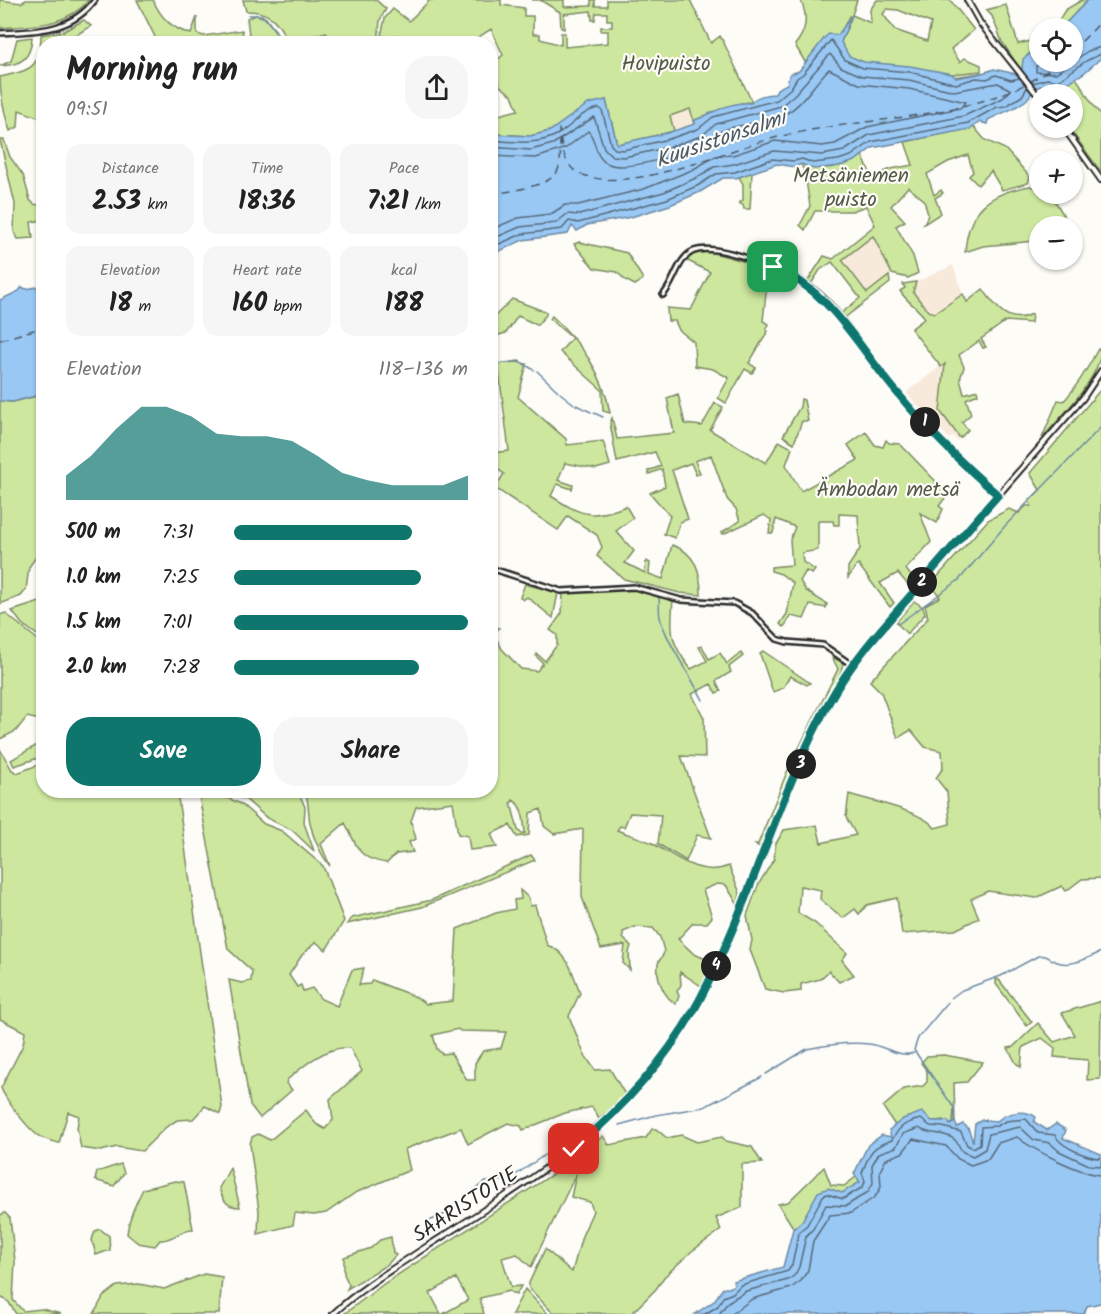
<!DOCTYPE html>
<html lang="en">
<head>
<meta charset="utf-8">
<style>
	:root { --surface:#fff; --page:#f6f6f6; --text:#222; --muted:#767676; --accent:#0f766e }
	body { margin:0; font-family:Kalam,sans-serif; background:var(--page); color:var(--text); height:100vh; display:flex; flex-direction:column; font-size:22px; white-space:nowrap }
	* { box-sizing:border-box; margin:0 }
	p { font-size:20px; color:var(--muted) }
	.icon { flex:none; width:33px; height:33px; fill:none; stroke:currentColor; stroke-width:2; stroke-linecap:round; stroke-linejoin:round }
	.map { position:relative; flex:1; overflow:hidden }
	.sheet { position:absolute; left:36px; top:36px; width:462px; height:762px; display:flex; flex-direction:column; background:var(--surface); border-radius:24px; box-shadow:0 2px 4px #0004 }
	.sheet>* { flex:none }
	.fabs { position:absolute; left:1029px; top:18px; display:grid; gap:12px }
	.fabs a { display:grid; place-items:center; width:54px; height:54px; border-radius:50%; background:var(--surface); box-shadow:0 2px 4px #0004; font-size:30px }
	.pin { position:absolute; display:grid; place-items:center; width:51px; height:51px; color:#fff; margin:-26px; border-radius:12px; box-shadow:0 3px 9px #0006 }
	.km { position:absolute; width:30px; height:30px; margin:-15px; border-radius:50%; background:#222; color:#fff; font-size:16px; line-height:30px; text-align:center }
	.round { display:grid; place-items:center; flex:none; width:63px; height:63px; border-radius:24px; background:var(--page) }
	.summary { display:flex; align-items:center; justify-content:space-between; height:102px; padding:0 30px }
	h1 { font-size:33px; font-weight:800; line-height:45px }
	.metrics { display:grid; grid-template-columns:repeat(3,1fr); gap:9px; height:102px; padding:6px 30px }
	.metrics div { display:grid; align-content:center; border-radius:15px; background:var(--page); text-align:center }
	.metrics b { font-size:26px; font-weight:800 }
	.metrics small { font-size:16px; font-weight:400 }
	.metrics p { font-size:16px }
	.chart { height:168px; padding:12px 30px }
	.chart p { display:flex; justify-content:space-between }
	.chart svg { width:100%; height:108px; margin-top:6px; fill:var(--accent); opacity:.7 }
	.cta { display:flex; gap:12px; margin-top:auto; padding:12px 30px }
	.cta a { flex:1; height:69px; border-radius:24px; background:var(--accent); color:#fff; font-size:24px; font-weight:800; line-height:69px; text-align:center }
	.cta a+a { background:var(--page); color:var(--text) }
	ul { padding:0 30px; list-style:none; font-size:20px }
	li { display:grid; grid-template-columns:96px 72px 1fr; align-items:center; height:45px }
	li i { height:15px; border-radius:8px; background:var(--accent) }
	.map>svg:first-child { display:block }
	.built { fill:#f8eadb }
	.green { fill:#cde89e; stroke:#7c8a64; stroke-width:1.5; fill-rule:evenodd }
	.water { fill:#99c8f4; stroke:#6d89a4; stroke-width:1.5 }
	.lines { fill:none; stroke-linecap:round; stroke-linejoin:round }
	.shore { stroke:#576a7b; stroke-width:1.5 }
	.stream { stroke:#6d89a4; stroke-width:1.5 }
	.ferry { stroke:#4c5a67; stroke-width:1.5; stroke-dasharray:8 6; stroke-linecap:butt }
	.tertiary-casing { stroke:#2b2b2b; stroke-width:8 }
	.secondary-casing { stroke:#2b2b2b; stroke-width:8 }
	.tertiary { stroke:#fdfcf7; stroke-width:3 }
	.secondary { stroke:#fdfcf7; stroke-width:4 }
	.route-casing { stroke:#fff; stroke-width:12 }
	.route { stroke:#0f766e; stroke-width:8 }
	.labels { text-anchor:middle; stroke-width:4.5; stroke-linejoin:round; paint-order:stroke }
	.park-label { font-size:21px; fill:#545a48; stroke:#fdfcf7 }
	.street-label { font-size:21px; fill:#2b2b2b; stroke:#fdfcf7 }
	.water-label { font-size:22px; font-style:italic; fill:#4c5a67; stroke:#fdfcf7 }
</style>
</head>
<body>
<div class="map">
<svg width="1101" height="1314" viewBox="0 0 1101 1314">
	<rect width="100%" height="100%" fill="#fdfcf7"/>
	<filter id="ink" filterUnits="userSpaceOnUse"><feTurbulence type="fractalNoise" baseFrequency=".0167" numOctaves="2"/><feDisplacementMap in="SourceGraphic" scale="12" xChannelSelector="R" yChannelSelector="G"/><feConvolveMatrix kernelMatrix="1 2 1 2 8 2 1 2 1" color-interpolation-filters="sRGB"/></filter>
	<g filter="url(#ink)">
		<g class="built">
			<polygon points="690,109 695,124 674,131 670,115"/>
			<polygon points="873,236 892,274 867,293 842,260"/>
			<polygon points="953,265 963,294 934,313 928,311 913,292 916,282"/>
			<polygon points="945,363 940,411 960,438 957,441 953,436 949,439 907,394 908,391"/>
		</g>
		<g class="green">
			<path d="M0,0L21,3L26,0H89C66,27 33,25 0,28Z"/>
			<path d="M137,0H153C161,18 172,29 191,34L197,17V34L204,36L242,30L244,43H147L156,39Z"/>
			<path d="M243,0H376L386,9L380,20L378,43H330L326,32L289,43C278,22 272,11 246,11Z"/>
			<path d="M430,0H501V5L524,8V16H533V34H540V39L561,45V33H565V47L608,43V31H601V27H612V20H607V13H596L595,20H592L591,11L564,14V29L561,28L560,12L540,0H532H564V7L591,6V0H595V6H607V0H690L711,43L720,36L723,41L752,102C731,103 714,112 696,120L695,124L690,109L670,116L674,131L622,144H617L606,100L550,131L530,136L496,134L495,116L518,110L512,95L500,86L492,64L503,55L491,29L477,38L479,43H401L399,35L380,41L385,18L393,9L409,21Z"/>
			<path d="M801,0H857L852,15L871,23L870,10L877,0H950L974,30L951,49L960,62L965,58L981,65V71L953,74V77L981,73L955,84L859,81L841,42L851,18L849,16L834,48L805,62L795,45C807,30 808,18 801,0ZM887,9L898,10L931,23L927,41L895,30L883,14Z"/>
			<polygon points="1082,0 1088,0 1061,28 1054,28 1065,10"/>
			<polygon points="1006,5 1018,44 1039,39 1039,47 1028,55 1021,70 1002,42 992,16 986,10"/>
			<polygon points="256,15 266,18 283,43 250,43 247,18"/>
			<path d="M84,20L91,26L76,35L45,40L43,119L19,110L18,127L10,131C4,113 0,96 0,77C31,70 40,69 41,35L64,31Z"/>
			<path d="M32,37C31,59 21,65 0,66L11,61L17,39Z"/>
			<path d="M1075,77C1085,88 1090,106 1101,114V172L1069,128H1072V94H1051L1044,86L1061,87Z"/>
			<path d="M974,127L985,140L1005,149L1030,177L1028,183L1002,190L991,171L978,185L969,176L973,172L968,155L948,162L927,174L934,195L941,190L943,193L935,198L941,213L924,224L928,215L924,200L908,187L891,206L905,221L896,226L913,256L918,273L908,278L892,274L873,236L842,260L867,293L889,276L890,283L843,319L839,315L860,298L832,262L820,270L811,284L807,282L824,256L833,259L875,225L866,206L852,211H815L805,230L800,225L810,206L805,174L801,164C822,171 844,169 862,155L872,177L891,169L913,165L905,142Z"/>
			<polygon points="0,140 4,140 10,157 23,175 30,200 34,204 43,206 43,220 31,222 33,238 18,239 14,231 15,204"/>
			<polygon points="752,172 750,209 744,209 743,205 739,203 743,200 743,184 739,177"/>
			<path d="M1030,186L1039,189L1040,194H1051L1067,221L1059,226H1040L1039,239L1035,241L983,246L965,252C968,210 988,193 1030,186Z"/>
			<polygon points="579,242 627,253 643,279 635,285 625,280 617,272 594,268 574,244"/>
			<polygon points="707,251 775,270 766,293 763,321 769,324 766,330 768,331 749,363 756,368 752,373 745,369 726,403 718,398 729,378 713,369 695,366 694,342 679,330 675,321 668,321 667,308 691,310 710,272 686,260 694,253"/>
			<path d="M916,282L913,292L928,311L935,313L963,294L967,302L983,289C995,306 1008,326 1032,314L1031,323L1006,321L981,339L986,347L983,348L979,341L959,355L964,367L960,379L964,394L977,390L978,394L966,399L971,414L962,422L968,430L960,438L940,411L945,364L941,367L911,329L925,318C917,307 907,302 900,291L905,288L903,284Z"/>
			<polygon points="512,299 546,312 546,315 537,325 518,316 506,333 491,337 491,320"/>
			<path d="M552,316C582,344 603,373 610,413L603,411L602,390L560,352L572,338L550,319Z"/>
			<path d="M1098,349L1101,350C1101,377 1060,418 1042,438L1058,400L1064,401C1078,385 1088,368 1098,349Z"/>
			<path d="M516,362L527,364L518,397L566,439L567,445L603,441L610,465L596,469L565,463L558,480L573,485L572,489L557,484L551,496C581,515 592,520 626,506L633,518L616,531L634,551L625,563L645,573L646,561L650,563L649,574L663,579L672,545C696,553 701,572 701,595L680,593L624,579L597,556L602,547L597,535L568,516L558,530L495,488L504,474L491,464V453L509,451L498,364Z"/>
			<path d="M1101,389V878L1082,879L1066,891L1062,886L1036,898L988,891L971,899L979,918L955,930L902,934L897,898L867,905L859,914L855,909L843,918L820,899L821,890L800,886L798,913L815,923L847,953L842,960L854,975L839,982L829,971L820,979L801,984V991L784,993L765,989L750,950L752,940L747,915L758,885L774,859L775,845L784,830L817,825L821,843L856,835L846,817L849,794C870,801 923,811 935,828L950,824L947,792L936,778L943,768L942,751L925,747L911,730L898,738L881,692L870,681L928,618L925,605L940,597L931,584L988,520L1009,509L1019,513L1026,506H1031L1029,501L1040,490L1030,473Z"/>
			<polygon points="678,394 685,424 702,426 715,403 723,407 710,430 766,463 779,441 792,448 786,465 801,491 858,460 848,445 866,432 875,445 883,447 886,440 889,443 900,444 948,494 939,506 943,509 937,523 920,513 931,542 906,569 913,579 909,586 898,573 880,583 894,603 890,607 858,564 848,578 848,567 860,549 858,515 839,514 839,525 834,525 833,521 818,521 818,550 802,553 803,562 815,570 812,574 806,571 800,581 806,591 827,604 826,608 810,605 804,619 791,616 784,627 780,624 787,614 793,583 781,574 771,571 771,567 792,565 790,540 795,527 776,519 773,533 769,533 771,520 764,515 723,534 722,532 740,521 736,509 727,499 711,455 695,461 700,473 696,475 691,463 672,470 688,519 680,522 675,538 664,534 670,516 650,493 665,486 662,469 649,474 648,471 661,466 655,452 617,462 610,423 612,418 617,439 674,433 667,398"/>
			<polygon points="42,395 43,547 29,567 26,590 21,596 0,604 0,401 13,402"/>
			<polygon points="801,399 804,400 808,421 802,421 794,443 783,436 800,407"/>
			<polygon points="525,584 558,593 553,618 527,597 523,600 520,597"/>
			<path d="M638,590L673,600C670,632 670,643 691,669L707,661L699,647L702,646L709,659L720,653L727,664L741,653L743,656L729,667L731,672L716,681L721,691L716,693L711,684L692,694L704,718L705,757L681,756L711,838L697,835L686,861L658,844L661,815L630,813L624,827L620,826L617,830C628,835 640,837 652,843C675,856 700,878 729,866L740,893L738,905L726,885L717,884L703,890L712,917L707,923H693L678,939L694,954L713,962L701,986L680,972L681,985L677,991L679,996L676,1004C664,997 656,979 658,964C659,958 664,958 664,951L660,937L653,928L635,927L623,932V938L631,946L629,952L630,970L623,963L625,945L601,949L582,897L583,829L554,834L544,826L541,809L530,813L529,835L517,837L510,825L491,834L497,847L470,850L468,836L458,834L453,802L416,807L411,821L416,839L409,842L413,852L396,854L387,863C357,859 358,847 345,823L321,844L330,866C321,855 313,838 310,823C308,812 309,802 305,791L490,790L491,626L499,628L494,634L502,649L521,669L537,671L543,663L536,656L537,654L545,661L557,645V635L550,630L562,613L563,593ZM513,800C523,806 524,821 525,833L522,834L518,830L511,803Z"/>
			<polygon points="43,601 44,601 43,639 22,624 12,611"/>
			<polygon points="914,601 923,607 925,614 907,634 896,622"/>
			<polygon points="5,613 43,644 44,721 27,717 16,731 0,739 0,615"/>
			<polygon points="763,651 810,683 807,685 790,676 783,688 773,692 760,654"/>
			<polygon points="832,657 843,663 841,672 760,847 754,844 758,844 787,772 838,669"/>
			<polygon points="37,745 41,757 14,766 11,760"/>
			<path d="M0,749L12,770L17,773L43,763L44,790L177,791L222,1107L220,1114L205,1106L193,1119L177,1120L166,1127L142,1151L117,1147L101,1151L81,1148L77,1128L79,1116L68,1112L59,1143C52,1141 41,1139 36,1134C26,1126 5,1099 1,1088L23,1045L25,1032L0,1019Z"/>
			<path d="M198,791H212L241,804L264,824L282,831L323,866L344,921L326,950L316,942L302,955L289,975L297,987L301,985L303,991L312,988L321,999L337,1006L352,970L364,968L359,985L370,984L372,980L416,997L426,1004L453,1001L457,929L496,913L515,909L514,900L521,899L520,890L529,898L530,906L535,905L547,945C568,952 573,973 580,993L569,1016L584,1054L595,1070L610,1069L626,1096L599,1119L592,1107L565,1113L523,1130L521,1126L508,1123L468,1144L461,1128L405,1149L410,1170L355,1193L326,1213L314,1215L295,1213L293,1225L258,1234L259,1211L250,1144L252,1137L258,1134L270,1140L306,1110L316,1124L325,1129L333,1120L330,1099L362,1071L350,1048C327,1045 303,1066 287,1080L286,1083L292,1090L260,1118L250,1105L229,980L242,983L251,981L252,971L228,949ZM458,1029L460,1031L506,1032L501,1048L483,1051L475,1063V1080H467L451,1053L442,1054L437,1049L433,1035Z"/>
			<polygon points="221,791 298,791 305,807 304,823 314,851 292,830 267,818 245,799"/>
			<polygon points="531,855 535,860 422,907 347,924 352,918 432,900"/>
			<polygon points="996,979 999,980 1032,1022 1027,1026 996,984"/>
			<polygon points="1101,1001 1100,1079 1087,1080 1088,1060 1054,1057 1055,1048 1042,1038 1023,1047 1021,1067 1016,1063 1008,1048 1013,1047 1038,1023 1054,1042 1075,1035 1062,1013"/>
			<polygon points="944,1055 983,1062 967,1082 954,1083 955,1122 950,1125 943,1120 900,1126 894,1124 883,1107 904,1089 923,1086 927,1082 927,1071 921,1063 927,1056"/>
			<polygon points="652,1129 656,1129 667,1138 681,1135 697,1142 722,1137 726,1141 752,1147 762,1163 742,1164 742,1207 716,1218 721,1230 692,1251 664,1277 656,1289 631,1314 552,1312 529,1288 529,1283 545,1249 572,1272 582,1236 593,1211 590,1202 571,1197 576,1174 531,1267 517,1254 502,1258 511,1287 521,1286 516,1295 509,1291 480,1298 484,1314 443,1314 468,1300 456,1278 430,1293 441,1314 344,1314 385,1283 567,1165 603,1136 609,1145 646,1138"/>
			<polygon points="121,1164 124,1173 114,1186 95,1180 97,1172"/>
			<polygon points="824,1167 831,1185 844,1186 856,1177 866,1186 800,1238 778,1204 788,1202"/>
			<path d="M230,1168L240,1207C226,1207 223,1200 219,1188Z"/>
			<path d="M175,1181L184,1182L193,1229C180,1229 174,1241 160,1240L155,1246L138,1243L127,1234C129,1217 136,1203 143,1189Z"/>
			<polygon points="5,1213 10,1218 15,1261 13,1300 23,1311 42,1309 61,1314 16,1314 8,1301 0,1297 0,1215"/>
			<polygon points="100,1229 109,1236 110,1250 96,1255 92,1240 95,1231"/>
			<polygon points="391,1237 393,1253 396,1255 388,1264 347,1289 349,1285 344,1274 344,1257 371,1248 380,1240"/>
			<polygon points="204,1274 222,1277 219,1314 94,1314 103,1297 117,1286 139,1284 164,1289"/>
			<polygon points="525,1289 548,1314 512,1314"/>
		</g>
		<g class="water">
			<path d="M1088,0H1101V58L1084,73L1061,87C1053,88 1047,83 1038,87C1031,90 1031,97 1025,101C1013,110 1001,113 988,120L987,124L980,122L970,129L872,148L855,161L839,166L814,169L801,164L795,167L777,164L736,178H723L700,192L670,205L631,217L587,225L577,231L572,226L568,234L523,240L493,254L491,258L490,134L530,136L550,131L588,104L606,100L617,144L667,133L695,124V120C713,113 730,101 751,103C755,96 768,94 775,94L777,89L787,84L790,74L799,71L825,37L829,34L838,35L852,15L841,42L849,56L864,62L910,66L952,74L956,78C966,76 987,73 994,69L1016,74L1022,69L1023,59L1039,47L1040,62H1072V28H1061Z"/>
			<polygon points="43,286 43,394 13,402 0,401 0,300 19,291 22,287 26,289"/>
			<path d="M922,1112L932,1121H948L950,1125L955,1122L957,1127L963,1124L968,1128L973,1142L975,1124L982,1120L997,1121C1007,1112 1025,1109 1036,1117L1034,1122L1047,1130L1056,1124L1066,1130L1063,1138L1101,1154V1303L1087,1306L1084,1314H695L714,1301L723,1288H729L734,1285L733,1281L783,1267L793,1229L802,1221L818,1192L828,1188L842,1193L860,1182L854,1174L868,1145L882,1135L891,1137L889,1130L903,1119Z"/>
		</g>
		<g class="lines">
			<g class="shore">
				<polyline points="1042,62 1036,66 1036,72 1056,73 1088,51 1101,47"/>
				<polyline points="1033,83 1047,79 1058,81 1086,61 1101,54"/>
				<path d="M490,140C513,142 540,146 560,133C574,124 582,111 599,108L602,110L611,145L615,149L623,150L669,139L698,129L713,117L777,100L791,88L797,78L803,74L831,40L845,60L863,68L910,72L956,84L976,78L987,79L996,75L1011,80L1020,78"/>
				<polyline points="490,147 531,150 553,144 594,117 604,148 612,156 624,157 670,147 701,136 716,124 781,106 795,94 830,54 841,67 862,76 909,80 954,91 998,83 1011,90 1003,98 964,116 869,135 844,151 822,155 774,151 734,164 714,167 696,178 664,192 579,215 567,214 556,223 520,227 490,240"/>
				<path d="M490,156L536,158L566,148L588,131C598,141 593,158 609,164C626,172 688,153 705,144C711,141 714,135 720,132C740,122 765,125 785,114C803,105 814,83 829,69L859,84L909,89L966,102L960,108L867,127L835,144L822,146L775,141L733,155L716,156L692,170L644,189L578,205H565L551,214L518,218L490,230"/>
				<polyline points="490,248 522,234 562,229 569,221 578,223 667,199 699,185 716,174 735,172 772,159 794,161 802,159 813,163 838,160 851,156 871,142 968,123 997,107 1006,106 1022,96 1027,88"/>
				<path d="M705,1314L718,1306L723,1297L733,1293L741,1285L788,1271L792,1265L799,1232L807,1225L823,1196L827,1194L843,1199L863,1187L865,1181L862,1173C870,1152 871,1147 892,1140C900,1126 904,1123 921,1119L930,1126L943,1127L961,1132L967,1145L973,1148L980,1144L981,1127L997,1126L1006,1121L1026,1119L1038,1133L1055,1135C1061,1147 1087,1158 1101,1158"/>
				<path d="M719,1314L728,1302L746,1291L788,1280L795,1275L799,1267L806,1236L813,1229L826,1205L846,1206L868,1192L873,1183L872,1165L879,1153L896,1147L903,1134L919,1128C930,1136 945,1131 955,1140C958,1143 960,1149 963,1152L973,1156L985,1149L989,1134L1020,1127L1034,1140L1050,1143L1059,1151L1089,1165L1101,1166"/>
				<path d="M732,1314L752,1299L791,1288L801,1281L808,1270L813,1241L830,1215L851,1213L875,1197L881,1187L880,1171L886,1159L902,1153L913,1139L946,1146L958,1159L971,1165L988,1159L998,1143L1017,1137C1033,1150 1081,1174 1101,1175"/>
			</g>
			<g class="stream">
				<polyline points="248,15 262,15 276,31"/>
				<polyline points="490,365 519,361 534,370"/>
				<polyline points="537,371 558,391"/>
				<polyline points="560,393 574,404"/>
				<polyline points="576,405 591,412"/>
				<polyline points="594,413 603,417"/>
				<path d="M655,594L659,598C660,606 658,613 661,621C671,650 689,673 703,700"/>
				<polyline points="898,624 959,580 1005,526 1101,427"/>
				<path d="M951,998L962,990L1001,976L1038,956C1047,954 1049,959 1057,962C1071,967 1088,958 1101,952"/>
				<polyline points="948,1002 918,1038 914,1050 954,1108 953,1122"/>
				<path d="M766,1074L807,1049C826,1045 849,1042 869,1044C884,1046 900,1058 914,1053"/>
				<polyline points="619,1125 656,1115 704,1107 762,1077"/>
				<polyline points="429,1221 448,1213 484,1182 508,1180 568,1139 585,1132 599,1120"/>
			</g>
			<g class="ferry">
				<polyline points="1072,51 1101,22"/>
				<polyline points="1030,82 1062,62"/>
				<path d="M490,195C507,191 549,187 557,172C563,161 559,142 559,129C562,147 563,168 583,175C637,194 727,148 782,136C863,117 949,121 1026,84"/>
				<polyline points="0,340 44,327"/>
			</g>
			<g class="tertiary-casing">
				<g id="tertiary">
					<path d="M0,33C37,31 71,32 95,0"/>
					<path d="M663,295C674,284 678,257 694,251C718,242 793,273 813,289C838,307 859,346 879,370C914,414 955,458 998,495"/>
					<polyline points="490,568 561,591 634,587 681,600 734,603 752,613 777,639 787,642 823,645 852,665"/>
				</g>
			</g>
			<g class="secondary-casing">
				<g id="secondary">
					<polyline points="967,0 980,23 1040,98"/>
					<polyline points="1064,128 1101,180"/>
					<path d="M333,1314C361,1288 394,1268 426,1247C507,1195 589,1148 651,1072C739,965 764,821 830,701C856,653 895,613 931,572C982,514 1032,456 1083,398L1101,371"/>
				</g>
			</g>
			<use href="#tertiary" class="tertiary"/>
			<use href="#secondary" class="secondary"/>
		</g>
	</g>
	<g class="lines" filter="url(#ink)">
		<g class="route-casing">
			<path id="route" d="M574,1149C624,1107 668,1058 699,1001C750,905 777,797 829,702C851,662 882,628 912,594C940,561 969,528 998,495C962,464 925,427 895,390C857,345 830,290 773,267"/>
		</g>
		<use href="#route" class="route"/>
	</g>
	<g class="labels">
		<g class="park-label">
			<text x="666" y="70">Hovipuisto</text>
			<text x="851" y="182">Metsäniemen<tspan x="851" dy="24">puisto</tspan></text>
			<text x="888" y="496">Ämbodan metsä</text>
		</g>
		<g class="street-label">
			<text transform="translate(465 1204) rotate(-33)" y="7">SAARISTOTIE</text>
		</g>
		<g class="water-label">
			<text transform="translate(720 138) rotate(-19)" y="8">Kuusistonsalmi</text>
		</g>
	</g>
</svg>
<div class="fabs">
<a><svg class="icon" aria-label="locate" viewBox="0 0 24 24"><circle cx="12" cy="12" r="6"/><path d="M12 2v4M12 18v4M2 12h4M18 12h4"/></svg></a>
<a><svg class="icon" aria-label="layers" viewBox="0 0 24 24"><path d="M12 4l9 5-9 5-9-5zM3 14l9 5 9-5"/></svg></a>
<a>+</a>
<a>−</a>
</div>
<div class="pin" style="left:773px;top:267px;background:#1e9e55"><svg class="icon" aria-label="arrive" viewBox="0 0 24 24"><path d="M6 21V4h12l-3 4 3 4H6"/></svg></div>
<div class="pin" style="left:574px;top:1149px;background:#d93025"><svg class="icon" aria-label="check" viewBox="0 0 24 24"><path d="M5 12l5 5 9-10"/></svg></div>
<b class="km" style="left:925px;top:422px">1</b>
<b class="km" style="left:922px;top:582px">2</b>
<b class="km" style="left:801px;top:764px">3</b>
<b class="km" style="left:716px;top:966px">4</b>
<section class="sheet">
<div class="summary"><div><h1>Morning run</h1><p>09:51</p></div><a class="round"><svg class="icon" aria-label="share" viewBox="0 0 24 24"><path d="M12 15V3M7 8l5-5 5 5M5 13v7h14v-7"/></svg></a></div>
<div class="metrics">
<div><p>Distance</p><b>2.53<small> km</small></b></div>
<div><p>Time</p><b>18:36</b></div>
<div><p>Pace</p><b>7:21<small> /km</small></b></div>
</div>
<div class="metrics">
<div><p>Elevation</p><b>18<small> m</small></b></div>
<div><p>Heart rate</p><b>160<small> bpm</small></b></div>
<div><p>kcal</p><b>188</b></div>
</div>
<div class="chart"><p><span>Elevation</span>118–136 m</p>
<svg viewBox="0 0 160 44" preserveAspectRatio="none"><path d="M0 44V34L10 26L20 15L30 6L40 6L50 10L60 17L70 18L80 18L90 20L100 26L110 33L120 36L130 38L140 38L150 38L160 34V44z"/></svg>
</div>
<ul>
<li><b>500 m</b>7:31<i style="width:76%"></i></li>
<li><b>1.0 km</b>7:25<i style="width:80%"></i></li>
<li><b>1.5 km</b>7:01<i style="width:100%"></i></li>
<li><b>2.0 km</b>7:28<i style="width:79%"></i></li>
</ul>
<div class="cta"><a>Save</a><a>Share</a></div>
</section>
</div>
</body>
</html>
